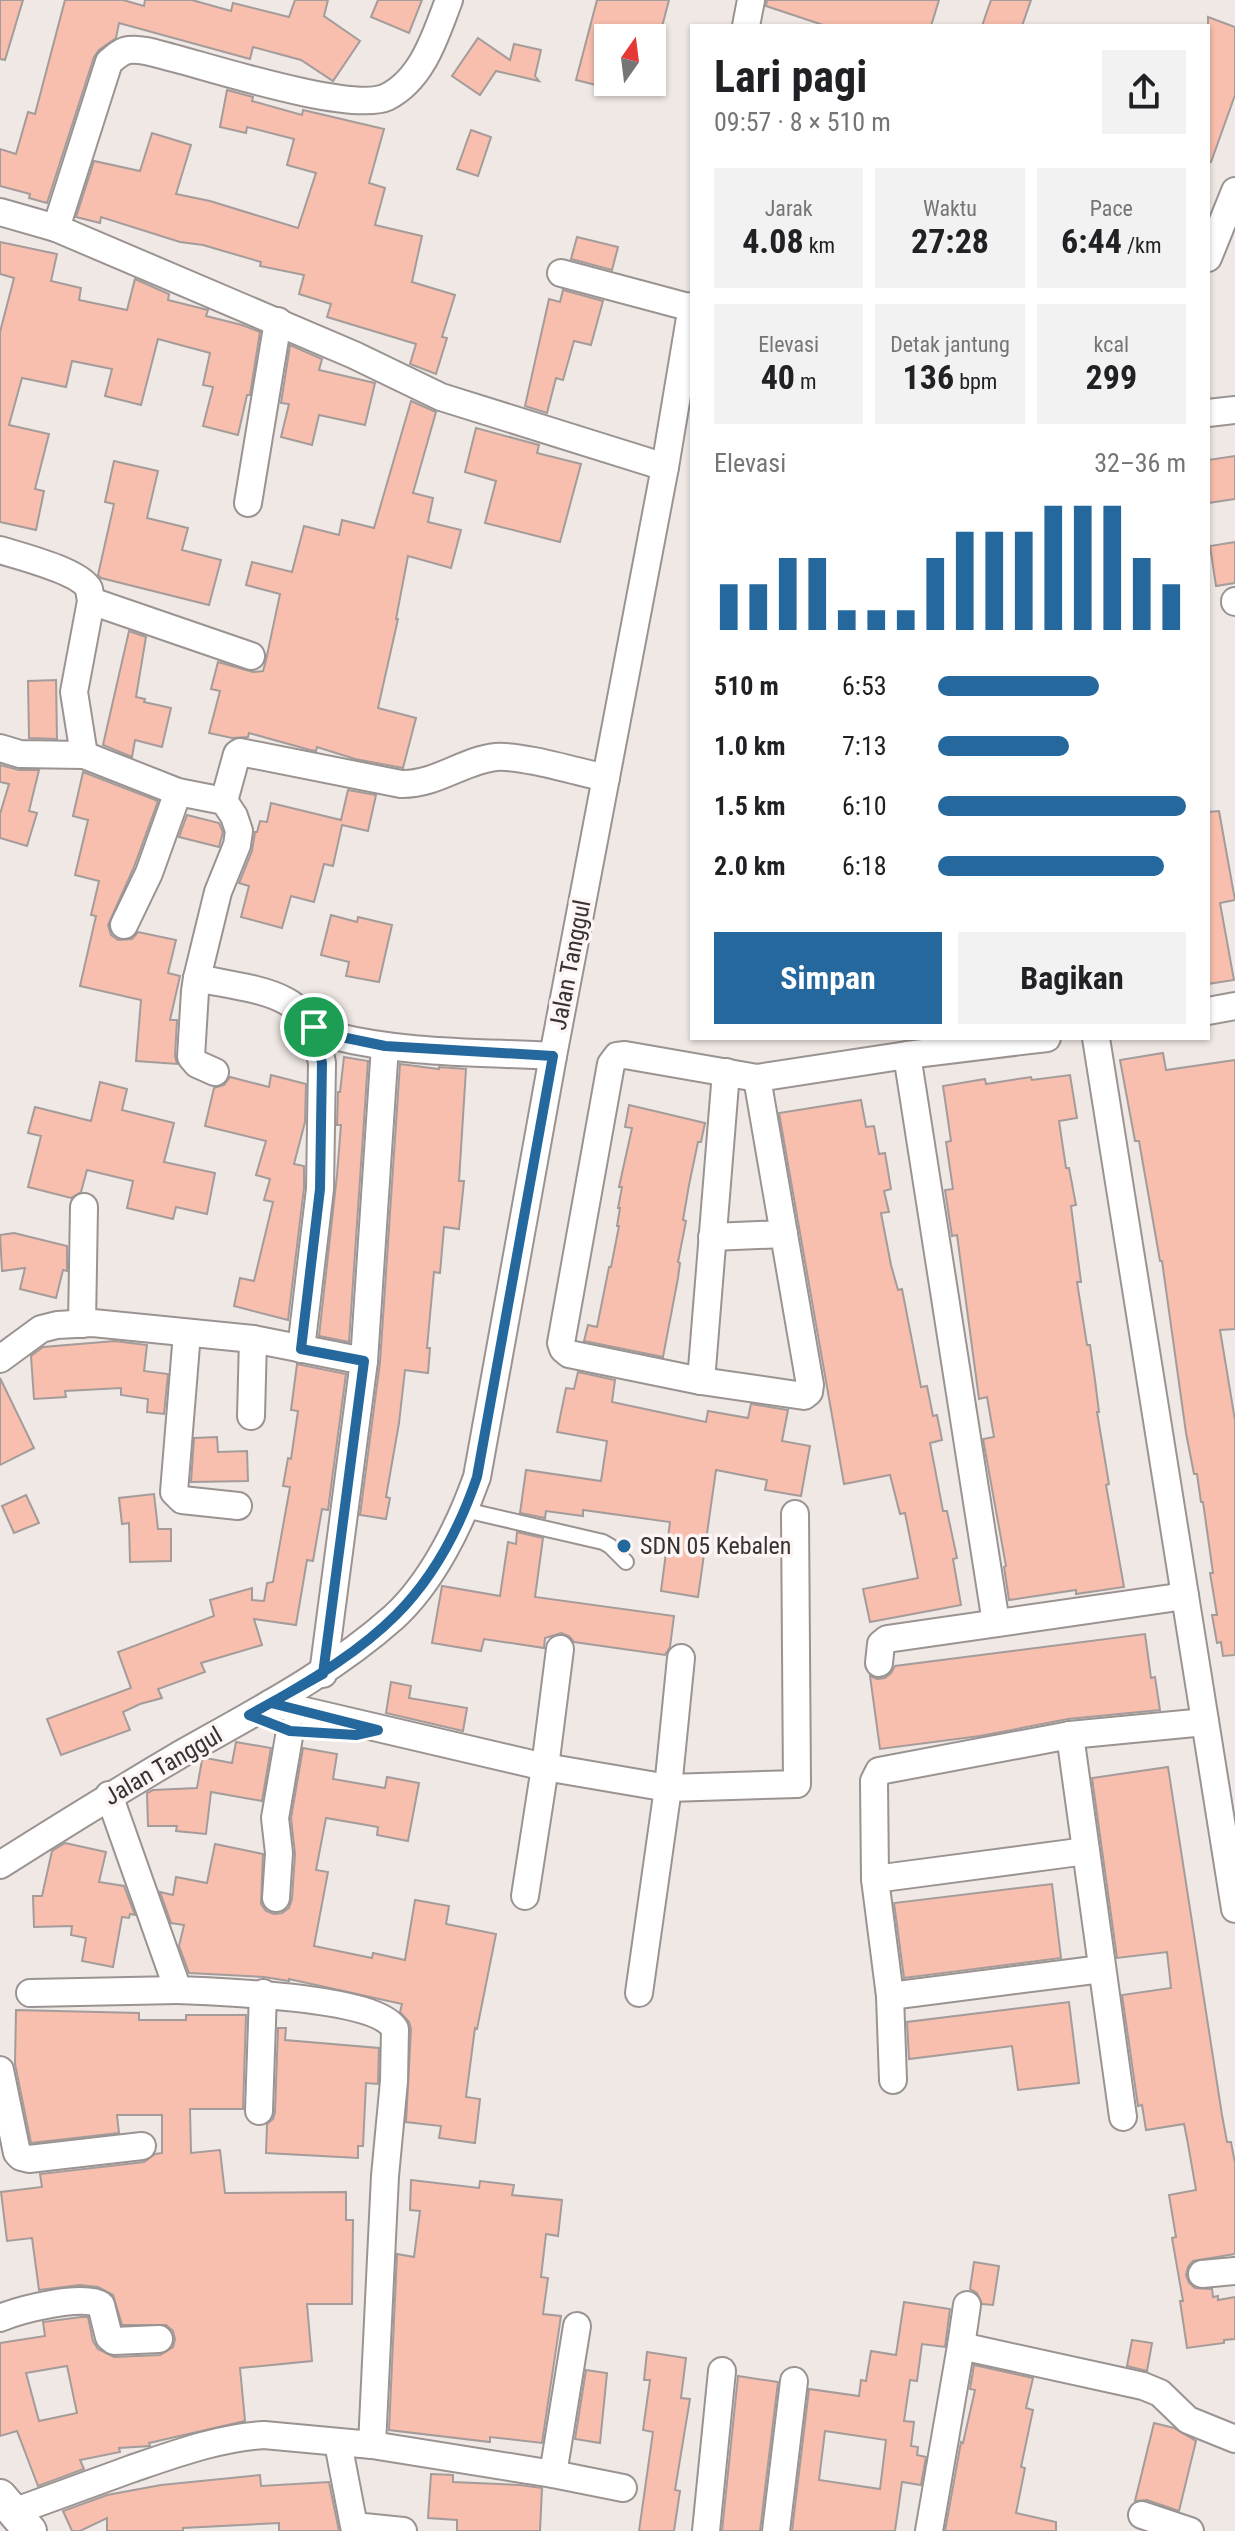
<!DOCTYPE html>
<html lang="id">
<head>
<meta charset="utf-8">
<style>
	:root { --surface:#fff; --page:#f2f2f2; --text:#202124; --muted:#757577; --accent:#24689d }
	body { margin:0; font-family:"Roboto Condensed",sans-serif; background:var(--page); color:var(--text); height:100vh; display:flex; flex-direction:column; font-size:30px; white-space:nowrap }
	* { box-sizing:border-box; margin:0 }
	p { font-size:26px; color:var(--muted) }
	.icon { flex:none; width:44px; height:44px; fill:none; stroke:currentColor; stroke-width:2; stroke-linecap:round; stroke-linejoin:round }
	.map { position:relative; flex:1; overflow:hidden }
	.side { position:absolute; left:690px; top:24px; width:520px; height:1016px; display:flex; flex-direction:column; background:var(--surface); border-radius:0px; box-shadow:0 2px 6px #0004 }
	.side>* { flex:none }
	.needle { width:52px; rotate:14deg }
	.tools { position:absolute; left:594px; top:24px; display:grid; gap:16px }
	.tools a { display:grid; place-items:center; width:72px; height:72px; border-radius:0px; background:var(--surface); box-shadow:0 2px 6px #0004; font-size:40px }
	.pin { position:absolute; display:grid; place-items:center; width:68px; height:68px; color:#fff; margin:-34px; border:4px solid #fff; border-radius:50%; box-shadow:0 2px 8px #0007 }
	.round { display:grid; place-items:center; flex:none; width:84px; height:84px; border-radius:0px; background:var(--page) }
	.overview { display:flex; align-items:center; justify-content:space-between; height:136px; padding:0 24px }
	h1 { font-size:44px; font-weight:700; line-height:60px }
	.metrics { display:grid; grid-template-columns:repeat(3,1fr); gap:12px; height:136px; padding:8px 24px }
	.metrics div { display:grid; align-content:center; border-radius:0px; background:var(--page); text-align:center }
	.metrics b { font-size:34px; font-weight:700 }
	.metrics small { font-size:22px; font-weight:400 }
	.metrics p { font-size:22px }
	.chart { height:224px; padding:16px 24px }
	.chart p { display:flex; justify-content:space-between }
	.chart svg { width:100%; height:144px; margin-top:8px; stroke:var(--accent); stroke-width:6 }
	.cta { display:flex; gap:16px; margin-top:auto; padding:16px 24px }
	.cta a { flex:1; height:92px; border-radius:0px; background:var(--accent); color:#fff; font-size:32px; font-weight:700; line-height:92px; text-align:center }
	.cta a+a { background:var(--page); color:var(--text) }
	ul { padding:0 24px; list-style:none; font-size:26px }
	li { display:grid; grid-template-columns:128px 96px 1fr; align-items:center; height:60px }
	li i { height:20px; border-radius:10px; background:var(--accent) }
	.map>svg:first-child { display:block }
	.building { fill:#f8beae; stroke:#a49c9a; stroke-width:2; fill-rule:evenodd }
	.lines { fill:none; stroke-linecap:round; stroke-linejoin:round }
	.service-casing { stroke:#9a9391; stroke-width:18 }
	.minor-casing { stroke:#9a9391; stroke-width:30 }
	.tertiary-casing { stroke:#9a9391; stroke-width:36 }
	.service { stroke:#fff; stroke-width:14 }
	.minor { stroke:#fff; stroke-width:26 }
	.tertiary { stroke:#fff; stroke-width:32 }
	.route-casing { stroke:#fff; stroke-width:16 }
	.route { stroke:#24689d; stroke-width:10 }
	.poi-dot { fill:#24689d; stroke:#fdf5f3; stroke-width:3 }
	.labels { text-anchor:middle; stroke-width:7; stroke-linejoin:round; paint-order:stroke }
	.street-label { font-size:24px; fill:#363332; stroke:#fdf5f3 }
	.poi-label { font-size:24px; fill:#363332; stroke:#fdf5f3; text-anchor:start }
</style>
</head>
<body>
<div class="map">
<svg width="1235" height="2531" viewBox="0 0 1235 2531">
	<rect width="100%" height="100%" fill="#f0e8e5"/>
	<g class="building">
		<polygon points="0,0 23,0 5,60 0,59"/>
		<polygon points="65,0 123,0 144,6 145,0 192,0 231,11 233,3 289,17 295,0 328,0 324,16 360,41 333,81 301,60 253,47 250,59 119,23 116,38 99,50 94,57 47,203 29,198 30,194 0,186 0,149 16,154 28,112 35,114"/>
		<polygon points="378,0 422,0 409,33 371,17"/>
		<polygon points="597,0 669,0 659,38 608,38 608,88 576,80"/>
		<polygon points="767,0 939,0 931,26 826,26 766,6"/>
		<polygon points="991,0 1031,0 1022,26 982,26"/>
		<polygon points="1208,17 1235,27 1235,95 1211,162 1208,162"/>
		<polygon points="478,38 510,60 514,44 541,50 535,76 539,81 496,71 480,95 452,76"/>
		<polygon points="227,90 253,97 252,101 302,115 303,110 384,129 369,183 385,188 375,225 422,236 412,282 455,295 442,337 447,338 436,374 410,364 416,344 327,317 331,304 299,294 304,275 260,266 261,262 203,245 180,242 101,217 100,223 76,217 94,161 140,171 152,133 191,145 176,194 210,201 298,228 316,173 287,165 294,139 247,127 246,133 220,127"/>
		<polygon points="471,130 491,137 478,176 457,169"/>
		<polygon points="577,237 618,247 612,270 571,259"/>
		<polygon points="0,242 57,254 51,281 81,288 79,300 127,310 135,279 169,294 168,300 208,310 206,316 242,325 260,332 250,395 247,395 238,435 203,426 213,387 203,385 210,353 158,339 141,405 105,396 112,369 72,361 66,387 22,378 9,425 49,434 35,489 44,491 36,530 0,522 0,332 14,278 0,274"/>
		<polygon points="563,290 603,301 591,345 574,341 563,380 556,378 547,413 525,406 549,299 560,302"/>
		<polygon points="290,345 322,359 319,370 375,383 365,425 319,415 312,445 281,437 289,404 281,403"/>
		<polygon points="411,401 436,412 413,493 433,498 428,522 461,530 451,568 408,556 396,619 398,619 378,708 416,718 403,768 355,759 317,747 316,751 310,750 249,733 248,737 232,738 209,733 220,691 211,689 218,662 253,672 263,671 266,660 280,594 246,585 252,562 292,572 304,526 339,535 342,520 374,528"/>
		<polygon points="476,428 539,445 537,453 581,464 560,542 485,523 496,481 465,472"/>
		<polygon points="1235,456 1235,499 1208,503 1208,460"/>
		<polygon points="114,461 158,471 147,518 188,528 182,550 221,560 209,605 101,578 98,575 114,504 105,502"/>
		<polygon points="1235,542 1235,583 1216,586 1210,546"/>
		<polygon points="129,631 146,637 136,697 145,699 144,702 171,708 162,747 135,740 132,757 103,745"/>
		<polygon points="56,680 57,739 29,738 28,681"/>
		<polygon points="0,765 19,770 39,770 29,811 37,813 27,846 0,838 0,814 9,784 0,782"/>
		<polygon points="83,772 158,801 134,867 108,925 111,935 118,940 132,939 138,932 176,940 168,973 180,976 170,1020 177,1020 175,1056 177,1064 136,1061 141,1000 80,986 96,916 91,915 99,881 75,875 88,820 73,816"/>
		<polygon points="348,790 376,795 368,831 342,825 333,866 324,864 314,902 291,896 282,928 241,917 249,886 239,883 252,851 255,832 257,832 260,821 267,822 271,803 341,820"/>
		<polygon points="1219,811 1235,900 1220,903 1234,980 1208,984 1208,812"/>
		<polygon points="187,815 219,823 223,832 219,847 179,837"/>
		<polygon points="331,915 357,922 358,917 392,925 379,982 346,976 349,962 321,955"/>
		<polygon points="1163,1053 1166,1070 1235,1060 1235,1329 1220,1330 1235,1420 1235,1655 1223,1656 1221,1642 1217,1643 1212,1615 1217,1615 1210,1573 1213,1573 1203,1502 1201,1502 1197,1474 1194,1474 1186,1433 1162,1261 1160,1261 1139,1141 1135,1141 1120,1060"/>
		<polygon points="344,1057 368,1061 349,1342 319,1336 337,1175 341,1125 337,1125 338,1092 340,1092"/>
		<polygon points="400,1064 439,1069 439,1067 466,1069 459,1181 464,1181 459,1229 444,1227 440,1273 434,1272 427,1348 430,1348 428,1373 405,1370 399,1423 386,1497 390,1498 386,1519 360,1515 380,1362"/>
		<polygon points="271,1075 306,1084 305,1122 294,1164 304,1166 304,1188 288,1320 234,1306 240,1278 254,1281 273,1202 264,1200 270,1179 256,1175 266,1141 205,1126 214,1088 224,1085 230,1077 269,1087"/>
		<polygon points="1070,1075 1077,1118 1059,1121 1066,1168 1069,1168 1076,1205 1071,1206 1081,1282 1077,1282 1087,1345 1090,1345 1095,1380 1099,1412 1097,1412 1109,1484 1106,1485 1124,1587 1076,1594 1076,1590 1009,1600 1004,1567 1006,1566 983,1439 994,1437 987,1397 979,1399 957,1235 952,1236 945,1190 953,1189 946,1142 951,1141 943,1086 985,1079 986,1084 1031,1077 1032,1080"/>
		<polygon points="100,1082 127,1089 122,1110 174,1123 164,1162 215,1173 207,1214 176,1207 173,1219 127,1208 133,1181 87,1170 81,1192 71,1198 28,1187 41,1136 28,1133 35,1107 91,1121"/>
		<polygon points="861,1100 866,1127 874,1126 879,1154 885,1153 891,1189 884,1191 889,1212 881,1213 891,1265 898,1290 902,1289 921,1387 927,1386 933,1416 937,1415 942,1440 930,1443 943,1511 947,1511 957,1558 953,1559 961,1605 870,1622 863,1589 918,1578 905,1513 900,1514 890,1475 844,1484 779,1113"/>
		<polygon points="629,1105 705,1123 701,1142 698,1142 689,1185 683,1220 686,1221 678,1262 680,1263 678,1278 663,1357 584,1341 588,1325 597,1327 609,1267 611,1267 619,1226 617,1226 620,1208 618,1208 622,1187 619,1187 632,1128 625,1127"/>
		<polygon points="14,1233 67,1246 67,1271 63,1270 56,1298 20,1289 25,1268 2,1271 0,1235"/>
		<polygon points="115,1341 147,1345 144,1371 168,1374 164,1414 147,1412 148,1399 121,1395 121,1388 65,1391 66,1397 34,1399 31,1356 43,1347"/>
		<polygon points="297,1364 346,1374 328,1510 322,1509 313,1561 307,1560 296,1625 254,1619 262,1645 201,1663 205,1672 158,1689 162,1698 140,1704 123,1712 130,1730 61,1755 47,1719 131,1688 118,1652 214,1616 210,1600 252,1588 252,1600 264,1601 267,1583 273,1582 290,1487 283,1486 288,1458 291,1459 298,1411 291,1410"/>
		<polygon points="578,1372 615,1380 612,1402 706,1422 708,1411 748,1418 751,1404 788,1410 782,1441 810,1446 801,1496 765,1490 767,1480 716,1470 698,1597 661,1591 670,1522 583,1510 583,1516 546,1511 545,1518 520,1513 526,1470 601,1481 607,1441 557,1432 566,1388 574,1389"/>
		<polygon points="0,1378 34,1448 0,1465"/>
		<polygon points="217,1437 218,1452 247,1451 248,1481 191,1482 194,1438"/>
		<polygon points="154,1494 158,1529 171,1529 171,1561 130,1562 129,1523 122,1524 119,1498"/>
		<polygon points="26,1495 39,1523 14,1533 2,1506"/>
		<polygon points="517,1532 543,1538 535,1597 674,1616 670,1647 665,1655 574,1642 569,1636 561,1633 545,1638 544,1648 484,1639 481,1651 432,1643 442,1586 500,1596 508,1542 516,1544"/>
		<polygon points="1145,1634 1151,1678 1155,1677 1160,1710 1068,1719 980,1736 880,1749 870,1676 877,1679 885,1678 891,1673 895,1666"/>
		<polygon points="391,1682 411,1686 409,1698 467,1708 463,1731 386,1713"/>
		<polygon points="236,1742 271,1748 262,1801 211,1792 206,1834 176,1831 177,1826 148,1826 147,1793 153,1790 197,1788 202,1760 206,1758 232,1763"/>
		<polygon points="303,1748 337,1754 333,1779 385,1788 387,1777 419,1783 408,1841 377,1835 378,1827 326,1818 316,1870 328,1872 314,1946 372,1958 373,1953 405,1960 415,1900 449,1906 446,1924 496,1934 477,2029 475,2028 466,2097 480,2099 475,2143 439,2138 441,2126 406,2122 411,2029 409,2022 400,2012 402,2004 289,1979 289,1981 264,1977 189,1973 179,1946 184,1925 171,1923 160,1892 173,1895 176,1877 207,1883 215,1844 263,1854 261,1904 266,1911 274,1914 282,1913 289,1908 292,1899 295,1854 291,1818"/>
		<polygon points="1168,1767 1222,2115 1227,2142 1231,2142 1235,2163 1235,2254 1193,2261 1188,2267 1186,2275 1189,2283 1195,2288 1212,2289 1213,2297 1218,2296 1218,2300 1235,2297 1235,2339 1224,2340 1224,2343 1187,2348 1180,2301 1183,2301 1172,2238 1176,2237 1169,2195 1196,2190 1188,2144 1184,2124 1146,2130 1142,2105 1138,2106 1122,1995 1171,1988 1167,1952 1117,1958 1092,1778"/>
		<polygon points="65,1843 106,1852 99,1882 124,1886 135,1915 130,1914 129,1918 122,1917 113,1967 82,1961 86,1938 71,1935 72,1926 34,1927 33,1896 42,1896 52,1851"/>
		<polygon points="1052,1884 1061,1958 904,1978 894,1903"/>
		<polygon points="1069,2002 1079,2083 1018,2090 1012,2046 909,2059 907,2022"/>
		<path d="M16,2010L139,2013V2020H186V2015H246L243,2109H190L191,2153L220,2150L225,2193L346,2192V2220H353L352,2304H307L312,2361L240,2368L245,2421L149,2443L150,2446L119,2448L120,2452L80,2460L84,2469L38,2486L17,2431L0,2436V2343L45,2336L43,2322L81,2317H88L93,2341L98,2349L114,2357L160,2355L173,2347L175,2339L173,2331L166,2325H122L113,2295L98,2287L80,2285L39,2290L32,2238L7,2241L1,2192L42,2187L40,2174L144,2162L155,2154L162,2153V2115H117L119,2133L31,2143L15,2064ZM67,2366L77,2413L39,2421L26,2373Z"/>
		<polygon points="278,2028 286,2028 285,2040 379,2048 378,2084 366,2083 363,2146 358,2146 358,2158 266,2153 267,2124 273,2119 275,2112"/>
		<polygon points="411,2180 479,2188 480,2181 514,2185 512,2195 562,2200 558,2236 546,2234 541,2277 548,2278 543,2314 561,2316 542,2443 490,2437 490,2442 389,2430 397,2254 414,2257 420,2211 410,2210"/>
		<polygon points="974,2262 999,2266 993,2305 982,2304 977,2293 970,2289"/>
		<path d="M904,2302L950,2309L945,2347L922,2344L917,2381L910,2380L904,2421L914,2422L911,2446L918,2447L917,2455L926,2457L921,2485L902,2482L895,2531H792L809,2389L859,2396L861,2380L866,2381L871,2351L896,2355ZM825,2431L886,2440L880,2489L819,2480Z"/>
		<polygon points="1132,2340 1152,2343 1147,2371 1127,2366"/>
		<polygon points="647,2352 686,2358 681,2398 690,2399 675,2490 680,2491 674,2531 639,2531 653,2432 643,2430 650,2380 644,2380"/>
		<polygon points="974,2365 1033,2378 1026,2408 1033,2410 1021,2467 1025,2468 1016,2513 1056,2522 1056,2531 945,2531 961,2442 963,2443 975,2390 970,2389"/>
		<polygon points="586,2370 607,2373 600,2443 575,2439"/>
		<polygon points="738,2376 778,2382 760,2531 722,2531"/>
		<polygon points="1154,2423 1174,2428 1196,2441 1179,2511 1147,2500 1135,2501"/>
		<polygon points="431,2474 453,2475 453,2482 520,2485 542,2488 540,2531 457,2531 457,2520 428,2518"/>
		<polygon points="260,2475 261,2486 329,2482 339,2531 279,2531 279,2523 183,2528 183,2531 107,2531 107,2518 80,2531 72,2531 63,2511 107,2495 161,2485"/>
	</g>
	<g class="lines">
		<g class="service-casing">
			<polyline id="service" points="465,1510 603,1542 610,1546 626,1562"/>
		</g>
		<g class="minor-casing">
			<g id="minor">
				<polyline points="746,26 751,0"/>
				<polyline points="0,212 56,228 354,355 441,397 665,467"/>
				<path d="M56,228L109,62C115,57 121,51 129,50C144,48 163,56 177,59C218,70 354,113 387,97C423,79 436,34 449,0"/>
				<polyline points="1208,258 1235,191"/>
				<polyline points="561,273 692,308"/>
				<polyline points="1208,413 1235,410"/>
				<polyline points="248,503 278,321"/>
				<path d="M0,550C19,556 80,571 89,589C89,589 91,601 91,601L74,692L84,755L178,792L224,801L234,816L239,831L237,845L218,892L197,978L195,991L191,1057L197,1064L215,1072"/>
				<polyline points="91,601 251,656"/>
				<polyline points="1235,601 1235,602"/>
				<polyline points="0,748 20,754 84,755"/>
				<path d="M224,801L237,754L240,752L401,784C436,785 464,760 496,757C522,755 578,772 606,778"/>
				<polyline points="124,925 149,873 178,792"/>
				<path d="M197,978C224,984 263,988 286,1001C305,1011 313,1030 334,1036C405,1054 481,1052 553,1056"/>
				<polyline points="1208,1011 1235,1006"/>
				<polyline points="1096,1038 1235,1909"/>
				<polyline points="907,1055 996,1623"/>
				<polyline points="757,1078 810,1385 809,1392 804,1396 701,1381 569,1354 563,1349 561,1343 611,1064 617,1056 625,1055 757,1078 907,1055 1047,1038"/>
				<polyline points="712,1237 784,1234"/>
				<polyline points="82,1324 84,1207"/>
				<polyline points="187,1333 174,1492 182,1500 238,1506"/>
				<polyline points="301,1349 320,1189 322,1063 314,1027"/>
				<polyline points="0,1359 41,1329 57,1325 93,1323 253,1339 364,1361"/>
				<polyline points="701,1381 726,1072"/>
				<polyline points="251,1416 253,1339"/>
				<polyline points="879,1663 881,1644 887,1639 1185,1596"/>
				<polyline points="323,1674 364,1361 385,1046"/>
				<polyline points="271,1703 545,1767 668,1788 797,1784 795,1514"/>
				<polyline points="1070,1735 1123,2117"/>
				<path d="M109,1795L178,1990C218,1992 375,1996 395,2029L394,2081L385,2176L372,2445"/>
				<path d="M0,1865C60,1827 120,1790 181,1754C255,1712 330,1674 394,1617C432,1582 460,1525 477,1477L553,1056L665,467L692,306"/>
				<polyline points="875,1879 1086,1851"/>
				<polyline points="525,1896 545,1767 560,1649"/>
				<polyline points="276,1898 279,1853 275,1818 290,1731"/>
				<polyline points="30,1993 178,1990"/>
				<polyline points="639,1993 668,1788 681,1658"/>
				<polyline points="890,1996 1102,1969"/>
				<polyline points="0,2070 17,2153 21,2157 29,2159 142,2146"/>
				<polyline points="893,2080 890,1996 875,1879 874,1781 879,1771 1070,1735 1205,1722"/>
				<polyline points="259,2111 263,1993"/>
				<polyline points="1202,2274 1235,2271"/>
				<path d="M0,2318C19,2310 84,2293 101,2305L109,2337L114,2341L159,2339"/>
				<polyline points="961,2346 967,2305"/>
				<polyline points="338,2443 354,2526 403,2531"/>
				<polyline points="553,2474 623,2488"/>
				<path d="M13,2512C52,2498 92,2483 131,2469C175,2454 218,2438 264,2435L372,2445L553,2474L577,2326"/>
				<polyline points="1142,2515 1190,2531"/>
				<polyline points="706,2531 722,2371"/>
				<polyline points="776,2531 794,2381"/>
				<polyline points="929,2531 961,2346 1143,2386 1160,2393 1188,2420 1235,2439"/>
			</g>
		</g>
		<g class="tertiary-casing">
			<polyline id="tertiary" points="0,2496 30,2531"/>
		</g>
		<use href="#service" class="service"/>
		<use href="#minor" class="minor"/>
		<use href="#tertiary" class="tertiary"/>
	</g>
	<g class="lines">
		<g class="route-casing">
			<path id="route" d="M314,1027L322,1063L320,1189L301,1349L364,1361L323,1674L249,1715L290,1731L356,1735L378,1730L271,1703C315,1678 360,1651 396,1615C434,1577 460,1527 477,1477L553,1056L385,1046L332,1035L314,1027"/>
		</g>
		<use href="#route" class="route"/>
	</g>
	<circle class="poi-dot" cx="624" cy="1546" r="8"/>
	<g class="labels">
		<g class="street-label">
			<text transform="translate(570 965) rotate(-79)" y="8">Jalan Tanggul</text>
			<text transform="translate(163 1766) rotate(-30)" y="8">Jalan Tanggul</text>
		</g>
		<g class="poi-label">
			<text x="640" y="1554">SDN 05 Kebalen</text>
		</g>
	</g>
</svg>
<div class="tools">
<a><svg class="needle" viewBox="-14 -14 28 28"><path d="M0-13l5 13h-10z" fill="#e53935"/><path d="M0 13l5-13h-10z" fill="#757577"/></svg></a>
</div>
<div class="pin" style="left:314px;top:1027px;background:#1e9e55"><svg class="icon" aria-label="arrive" viewBox="0 0 24 24"><path d="M6 21V4h12l-3 4 3 4H6"/></svg></div>
<section class="side">
<div class="overview"><div><h1>Lari pagi</h1><p>09:57 · 8 × 510 m</p></div><a class="round"><svg class="icon" aria-label="share" viewBox="0 0 24 24"><path d="M12 15V3M7 8l5-5 5 5M5 13v7h14v-7"/></svg></a></div>
<div class="metrics">
<div><p>Jarak</p><b>4.08<small> km</small></b></div>
<div><p>Waktu</p><b>27:28</b></div>
<div><p>Pace</p><b>6:44<small> /km</small></b></div>
</div>
<div class="metrics">
<div><p>Elevasi</p><b>40<small> m</small></b></div>
<div><p>Detak jantung</p><b>136<small> bpm</small></b></div>
<div><p>kcal</p><b>299</b></div>
</div>
<div class="chart"><p><span>Elevasi</span>32–36 m</p>
<svg viewBox="0 0 160 44" preserveAspectRatio="none"><path d="M5 44V30M15 44V30M25 44V22M35 44V22M45 44V38M55 44V38M65 44V38M75 44V22M85 44V14M95 44V14M105 44V14M115 44V6M125 44V6M135 44V6M145 44V22M155 44V30"/></svg>
</div>
<ul>
<li><b>510 m</b>6:53<i style="width:65%"></i></li>
<li><b>1.0 km</b>7:13<i style="width:53%"></i></li>
<li><b>1.5 km</b>6:10<i style="width:100%"></i></li>
<li><b>2.0 km</b>6:18<i style="width:91%"></i></li>
</ul>
<div class="cta"><a>Simpan</a><a>Bagikan</a></div>
</section>
</div>
</body>
</html>
